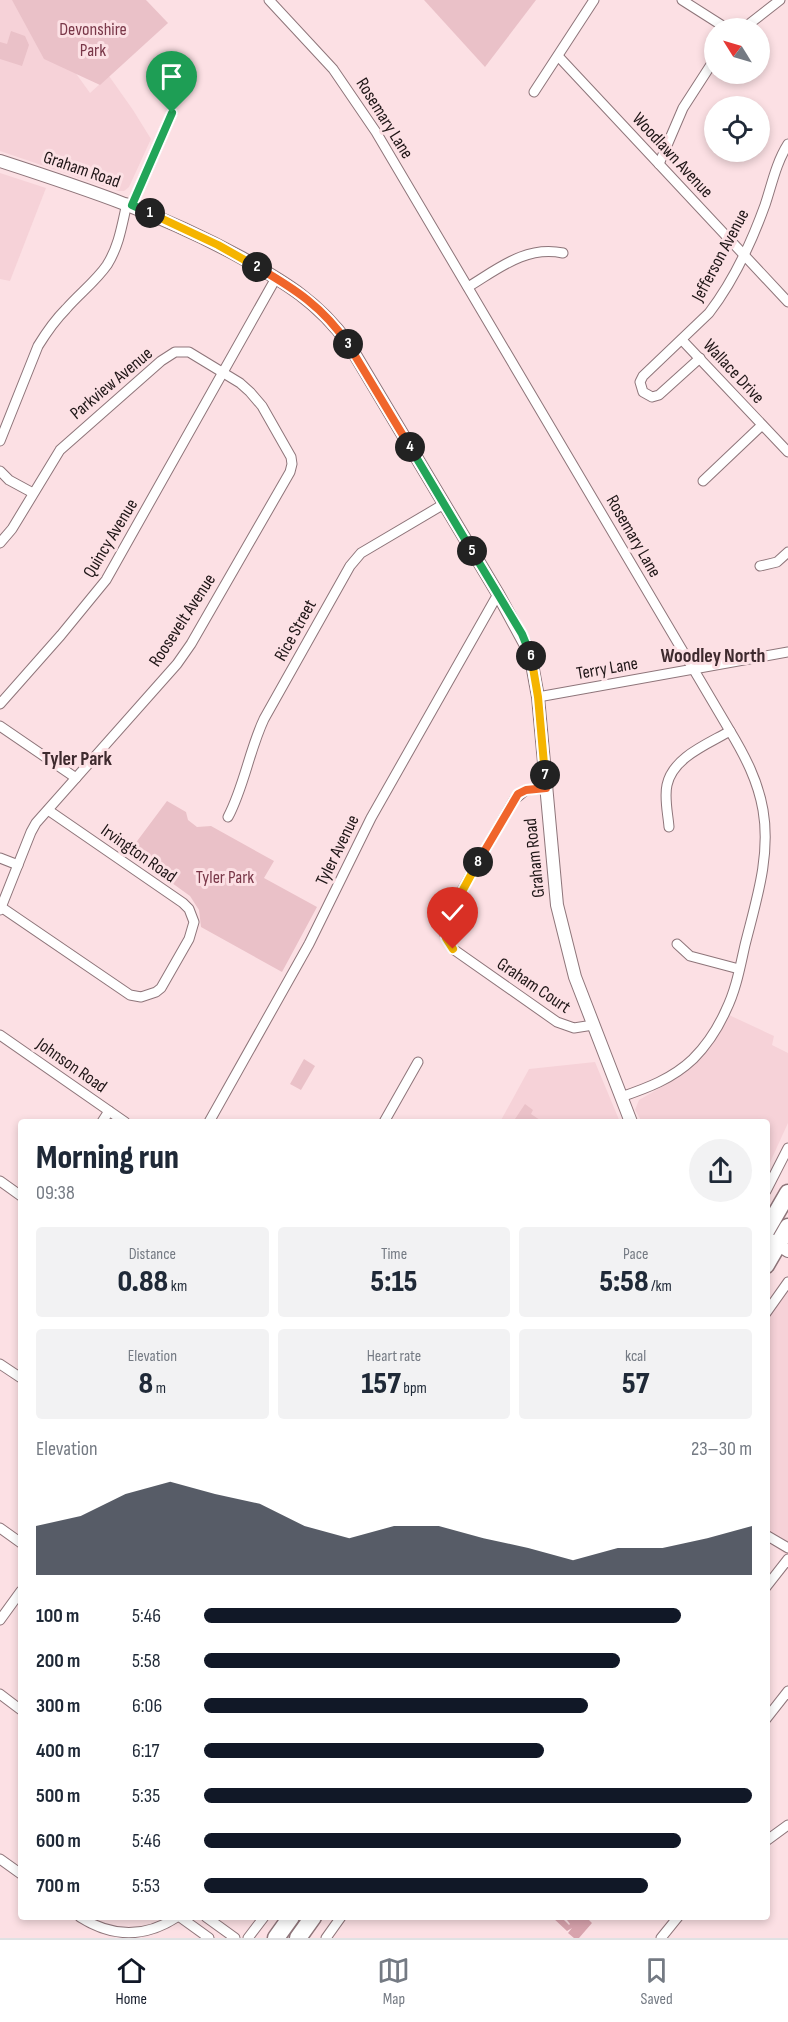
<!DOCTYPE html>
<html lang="en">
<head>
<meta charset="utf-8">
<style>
	:root { --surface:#fff; --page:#f2f2f3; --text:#1f2937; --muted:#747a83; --line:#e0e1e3; --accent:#111827 }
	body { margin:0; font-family:"Sofia Sans Condensed",sans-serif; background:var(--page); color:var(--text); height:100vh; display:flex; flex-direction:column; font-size:22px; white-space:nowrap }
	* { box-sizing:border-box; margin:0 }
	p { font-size:20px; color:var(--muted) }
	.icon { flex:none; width:33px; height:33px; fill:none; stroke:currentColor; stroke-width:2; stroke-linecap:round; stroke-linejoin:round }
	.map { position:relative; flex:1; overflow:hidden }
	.panel { position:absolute; left:18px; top:1119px; width:752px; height:801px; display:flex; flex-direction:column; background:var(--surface); border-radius:6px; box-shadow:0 3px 9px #0003 }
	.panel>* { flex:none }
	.needle { width:39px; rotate:307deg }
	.fabs { position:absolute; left:704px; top:18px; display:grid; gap:12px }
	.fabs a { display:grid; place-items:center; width:66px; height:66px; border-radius:50%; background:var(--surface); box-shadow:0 3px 9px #0003; font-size:30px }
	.pin { position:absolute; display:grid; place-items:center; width:51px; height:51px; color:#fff; margin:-62px -26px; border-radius:50% 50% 50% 0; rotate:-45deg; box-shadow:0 0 6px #0007 }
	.pin .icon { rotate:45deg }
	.km { position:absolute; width:30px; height:30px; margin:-15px; border-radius:50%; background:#222; color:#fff; font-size:16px; line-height:30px; text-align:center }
	.round { display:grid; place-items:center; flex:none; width:63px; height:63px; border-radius:32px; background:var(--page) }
	.head { display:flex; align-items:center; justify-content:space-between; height:102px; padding:0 18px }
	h1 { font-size:33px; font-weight:800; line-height:45px }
	.stats { display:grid; grid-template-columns:repeat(3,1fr); gap:9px; height:102px; padding:6px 18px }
	.stats div { display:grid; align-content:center; border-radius:6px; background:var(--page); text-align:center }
	.stats b { font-size:30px; font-weight:800 }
	.stats small { font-size:16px; font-weight:400 }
	.stats p { font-size:16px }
	.chart { height:168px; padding:12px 18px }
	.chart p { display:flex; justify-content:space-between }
	.chart svg { width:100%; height:108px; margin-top:6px; fill:var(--accent); opacity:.7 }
	ul { padding:0 18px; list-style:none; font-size:20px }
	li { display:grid; grid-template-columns:96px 72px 1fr; align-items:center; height:45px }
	li i { height:15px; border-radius:8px; background:var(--accent) }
	.menu { display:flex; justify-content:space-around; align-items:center; height:84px; border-top:2px solid var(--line); background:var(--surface); font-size:16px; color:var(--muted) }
	.menu a { display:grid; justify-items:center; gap:3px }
	.menu .active { color:var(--accent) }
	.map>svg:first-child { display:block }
	.built { fill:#f6d2d8 }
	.green { fill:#eac1c8 }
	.water { fill:#d8a3ad }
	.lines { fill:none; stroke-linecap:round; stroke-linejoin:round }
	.minor-casing { stroke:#8e757a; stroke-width:11 }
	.tertiary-casing { stroke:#8e757a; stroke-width:14 }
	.trunk-casing { stroke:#8e757a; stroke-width:19 }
	.minor { stroke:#fff; stroke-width:9 }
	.tertiary { stroke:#fff; stroke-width:12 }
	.trunk { stroke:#fff; stroke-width:16 }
	.split-1-casing { stroke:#fff; stroke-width:12 }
	.split-2-casing { stroke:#fff; stroke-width:12 }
	.split-3-casing { stroke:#fff; stroke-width:12 }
	.split-4-casing { stroke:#fff; stroke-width:12 }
	.split-5-casing { stroke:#fff; stroke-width:12 }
	.split-6-casing { stroke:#fff; stroke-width:12 }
	.split-7-casing { stroke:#fff; stroke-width:12 }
	.split-8-casing { stroke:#fff; stroke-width:12 }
	.split-9-casing { stroke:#fff; stroke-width:12 }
	.split-1 { stroke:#22a559; stroke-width:8 }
	.split-2 { stroke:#f5b400; stroke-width:8 }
	.split-3 { stroke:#f0652b; stroke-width:8 }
	.split-4 { stroke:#f0652b; stroke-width:8 }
	.split-5 { stroke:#22a559; stroke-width:8 }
	.split-6 { stroke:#22a559; stroke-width:8 }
	.split-7 { stroke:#f5b400; stroke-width:8 }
	.split-8 { stroke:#f0652b; stroke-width:8 }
	.split-9 { stroke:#f5b400; stroke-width:8 }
	.labels { text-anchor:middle; stroke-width:6; stroke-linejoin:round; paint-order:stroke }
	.park-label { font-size:18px; fill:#793748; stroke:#fce0e4 }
	.street-label { font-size:18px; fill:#1f1617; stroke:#fce0e4 }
	.neighbourhood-label { font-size:20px; font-weight:bold; fill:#3e2a2e; stroke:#fce0e4 }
</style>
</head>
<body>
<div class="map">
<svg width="788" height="1938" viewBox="0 0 788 1938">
	<rect width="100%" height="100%" fill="#fce0e4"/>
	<g class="built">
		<polygon points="0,0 23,0 90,93 109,76 133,110 151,139 129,187 124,191 118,191 0,151"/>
		<polygon points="0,173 46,188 10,281 0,279"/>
		<polygon points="729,1015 774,1036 772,1045 788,1053 788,1123 767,1169 766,1122 642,1122 635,1110 639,1100 677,1078 708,1048"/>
		<polygon points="595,1062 620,1122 500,1122 529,1069"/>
		<polygon points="788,1285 788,1556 767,1541 766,1320"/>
	</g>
	<g class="green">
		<polygon points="12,0 146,0 168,23 100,85 44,59"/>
		<polygon points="424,0 536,0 485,67"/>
		<polygon points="11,31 25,36 29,45 22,66 0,59 0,42 7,44"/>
		<polygon points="167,801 186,812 188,820 197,827 211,826 274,861 264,878 317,907 282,972 201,927 199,910 190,896 129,852"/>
		<polygon points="304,1059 315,1066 301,1090 290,1084"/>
		<polygon points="525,1104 533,1110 531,1114 543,1122 513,1122"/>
	</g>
	<polygon class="water" points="552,1917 561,1917 569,1925 570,1924 567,1920 571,1917 586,1917 592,1923 579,1938 574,1938 568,1933 572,1928 567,1931"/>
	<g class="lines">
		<g class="minor-casing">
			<g id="minor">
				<path d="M269,0L333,69L376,132L730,731C745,756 758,781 763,810C771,856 756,901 745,945C740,967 736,990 726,1010C718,1028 706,1046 693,1059C672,1079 647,1088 621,1097"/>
				<polyline points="682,0 726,28"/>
				<polyline points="744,28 780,0"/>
				<polyline points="558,56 788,302"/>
				<polyline points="534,92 594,0"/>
				<polyline points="659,164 683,108 714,60"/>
				<polyline points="132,205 172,113"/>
				<path d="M468,287C498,269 526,245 563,253"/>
				<polyline points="682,340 788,452"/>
				<path d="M700,358L659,395L652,397L643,392L640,382L643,376L709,313C732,283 752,241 765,205C772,184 776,163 788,144"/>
				<path d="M0,441L38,346C46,333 55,320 66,309C79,294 96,281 107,265C119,246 122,225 127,203"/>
				<polyline points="0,471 9,480 33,493"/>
				<polyline points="703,481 762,425"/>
				<polyline points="0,543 12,529 60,450 161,361 175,352 189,352 240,383 250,392 262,406 291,457 292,464 290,472 191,644 177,664 36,823 31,832 0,910"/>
				<polyline points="760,566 777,562 788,552"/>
				<polyline points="538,697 788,652"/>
				<polyline points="0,704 61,635 106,580 276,278"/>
				<polyline points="0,726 76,778"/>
				<polyline points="546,788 526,790 514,800 446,918 445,935 453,949 557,1022 574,1028 593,1025"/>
				<path d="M228,817C244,787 249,751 264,719L350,566L361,553L444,504"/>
				<path d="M669,827C668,814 664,798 667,785C673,757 708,744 730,731"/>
				<polyline points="0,858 18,865"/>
				<polyline points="1,907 130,995 141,997 156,992 161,988 189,939 194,922 189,909 183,903 48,810"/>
				<polyline points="677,944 690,956 739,969"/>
				<polyline points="0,1035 125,1122"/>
				<polyline points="102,1122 109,1111"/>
				<polyline points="209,1122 309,944 371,818 498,594"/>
				<polyline points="384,1122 418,1062"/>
				<polyline points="0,1181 21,1196"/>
				<polyline points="766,1191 788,1148"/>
				<polyline points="766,1313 788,1282"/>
				<polyline points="0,1364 21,1378"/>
				<polyline points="0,1528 21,1543"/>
				<polyline points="766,1535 788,1548"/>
				<polyline points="766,1587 788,1559"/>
				<polyline points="0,1620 21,1591"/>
				<polyline points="0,1694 21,1710"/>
				<polyline points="766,1719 788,1691"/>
				<polyline points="766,1841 788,1825"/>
				<polyline points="0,1859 21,1874"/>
				<path d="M80,1917C113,1938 145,1938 177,1917"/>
				<polyline points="180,1917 209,1938"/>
				<polyline points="206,1917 235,1938"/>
				<polyline points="248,1938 264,1917"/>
				<polyline points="326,1938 341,1917"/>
				<polyline points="661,1938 678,1917"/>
			</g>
		</g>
		<g class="tertiary-casing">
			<g id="tertiary">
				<path d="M0,161C86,189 162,214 242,258C286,283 318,302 348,343L498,594L530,653L538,697L557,905L575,977L631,1122"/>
				<polyline points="766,1237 788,1251"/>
			</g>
		</g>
		<g class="trunk-casing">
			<g id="trunk">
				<polyline points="766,1231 788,1193"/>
				<polyline points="766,1265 788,1227"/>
				<polyline points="276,1938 291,1917"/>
				<polyline points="298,1938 313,1917"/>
			</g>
		</g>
		<use href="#minor" class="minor"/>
		<use href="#tertiary" class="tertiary"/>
		<use href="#trunk" class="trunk"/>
	</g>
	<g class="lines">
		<g class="split-1-casing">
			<polyline id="split-1" points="150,213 132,205 172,113"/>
		</g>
		<g class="split-2-casing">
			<polyline id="split-2" points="150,213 218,245 257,267"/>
		</g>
		<g class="split-3-casing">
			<path id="split-3" d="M257,267C295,289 323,307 348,344"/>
		</g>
		<g class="split-4-casing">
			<polyline id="split-4" points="348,344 410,447"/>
		</g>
		<g class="split-5-casing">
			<polyline id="split-5" points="410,447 472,551"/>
		</g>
		<g class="split-6-casing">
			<polyline id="split-6" points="472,551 522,634 531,656"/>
		</g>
		<g class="split-7-casing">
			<polyline id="split-7" points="531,656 538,697 545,775"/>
		</g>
		<g class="split-8-casing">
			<polyline id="split-8" points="478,862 518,794 526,790 546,788 545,775"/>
		</g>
		<g class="split-9-casing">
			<polyline id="split-9" points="453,949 446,938 445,923 478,862"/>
		</g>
		<use href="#split-1" class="split-1"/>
		<use href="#split-2" class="split-2"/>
		<use href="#split-3" class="split-3"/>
		<use href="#split-4" class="split-4"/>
		<use href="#split-5" class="split-5"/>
		<use href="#split-6" class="split-6"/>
		<use href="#split-7" class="split-7"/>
		<use href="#split-8" class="split-8"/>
		<use href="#split-9" class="split-9"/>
	</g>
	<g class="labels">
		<g class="park-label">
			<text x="93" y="35">Devonshire<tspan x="93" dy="21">Park</tspan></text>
			<text x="225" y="883">Tyler Park</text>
		</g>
		<g class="street-label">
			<text transform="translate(385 118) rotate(58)" y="6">Rosemary Lane</text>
			<text transform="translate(673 155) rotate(47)" y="6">Woodlawn Avenue</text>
			<text transform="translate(82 169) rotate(19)" y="6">Graham Road</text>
			<text transform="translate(720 255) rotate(-62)" y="6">Jefferson Avenue</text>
			<text transform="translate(734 371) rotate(47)" y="6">Wallace Drive</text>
			<text transform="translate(111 383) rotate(-40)" y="6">Parkview Avenue</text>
			<text transform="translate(634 536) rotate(60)" y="6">Rosemary Lane</text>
			<text transform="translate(110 538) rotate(-59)" y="6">Quincy Avenue</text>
			<text transform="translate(182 620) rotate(-57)" y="6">Roosevelt Avenue</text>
			<text transform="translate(295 630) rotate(-61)" y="6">Rice Street</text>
			<text transform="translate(607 668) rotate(-10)" y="6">Terry Lane</text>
			<text transform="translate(337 850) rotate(-64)" y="6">Tyler Avenue</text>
			<text transform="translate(139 853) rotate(35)" y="6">Irvington Road</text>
			<text transform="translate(534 858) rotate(-96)" y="6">Graham Road</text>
			<text transform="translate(534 985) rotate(34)" y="6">Graham Court</text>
			<text transform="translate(72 1065) rotate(35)" y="6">Johnson Road</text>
		</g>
		<g class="neighbourhood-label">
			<text x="713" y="662">Woodley North</text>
			<text x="77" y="765">Tyler Park</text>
		</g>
	</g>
</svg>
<div class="fabs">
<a><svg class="needle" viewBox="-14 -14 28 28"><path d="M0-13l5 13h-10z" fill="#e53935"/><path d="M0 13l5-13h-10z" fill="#747a83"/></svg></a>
<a><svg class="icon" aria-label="locate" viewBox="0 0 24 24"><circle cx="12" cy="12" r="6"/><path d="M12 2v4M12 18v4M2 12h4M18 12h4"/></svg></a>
</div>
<div class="pin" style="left:172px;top:113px;background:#1e9e55"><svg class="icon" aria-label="arrive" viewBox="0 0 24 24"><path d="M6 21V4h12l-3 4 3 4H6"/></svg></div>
<div class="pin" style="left:453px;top:949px;background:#d93025"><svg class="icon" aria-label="check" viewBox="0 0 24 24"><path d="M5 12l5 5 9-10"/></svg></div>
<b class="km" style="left:150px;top:213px">1</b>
<b class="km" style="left:257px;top:267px">2</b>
<b class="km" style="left:348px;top:344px">3</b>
<b class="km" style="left:410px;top:447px">4</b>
<b class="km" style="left:472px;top:551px">5</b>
<b class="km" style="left:531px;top:656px">6</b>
<b class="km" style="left:545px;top:775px">7</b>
<b class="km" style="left:478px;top:862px">8</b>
<section class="panel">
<div class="head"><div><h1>Morning run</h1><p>09:38</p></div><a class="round"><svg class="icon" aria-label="share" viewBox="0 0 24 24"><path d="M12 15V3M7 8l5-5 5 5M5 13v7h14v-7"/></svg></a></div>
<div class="stats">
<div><p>Distance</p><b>0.88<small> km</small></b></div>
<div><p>Time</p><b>5:15</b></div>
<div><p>Pace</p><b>5:58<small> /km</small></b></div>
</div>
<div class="stats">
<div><p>Elevation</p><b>8<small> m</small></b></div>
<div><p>Heart rate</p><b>157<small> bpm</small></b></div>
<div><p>kcal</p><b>57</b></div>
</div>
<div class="chart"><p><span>Elevation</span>23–30 m</p>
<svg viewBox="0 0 160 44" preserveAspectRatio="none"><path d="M0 44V24L10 20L20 11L30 6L40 11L50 15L60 24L70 29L80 24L90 24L100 29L110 33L120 38L130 33L140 33L150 29L160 24V44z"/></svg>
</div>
<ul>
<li><b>100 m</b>5:46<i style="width:87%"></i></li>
<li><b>200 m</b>5:58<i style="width:76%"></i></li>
<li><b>300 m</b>6:06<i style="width:70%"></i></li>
<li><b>400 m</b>6:17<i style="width:62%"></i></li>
<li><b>500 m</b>5:35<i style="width:100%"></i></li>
<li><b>600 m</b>5:46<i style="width:87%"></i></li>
<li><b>700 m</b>5:53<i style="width:81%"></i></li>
</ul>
</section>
</div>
<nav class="menu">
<a class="active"><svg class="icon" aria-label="home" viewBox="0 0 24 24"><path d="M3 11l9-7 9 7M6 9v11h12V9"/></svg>Home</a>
<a><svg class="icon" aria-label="map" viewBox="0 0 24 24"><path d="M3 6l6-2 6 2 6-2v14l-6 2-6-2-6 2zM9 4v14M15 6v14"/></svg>Map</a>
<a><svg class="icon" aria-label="saved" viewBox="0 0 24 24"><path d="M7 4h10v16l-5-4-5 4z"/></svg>Saved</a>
</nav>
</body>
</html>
